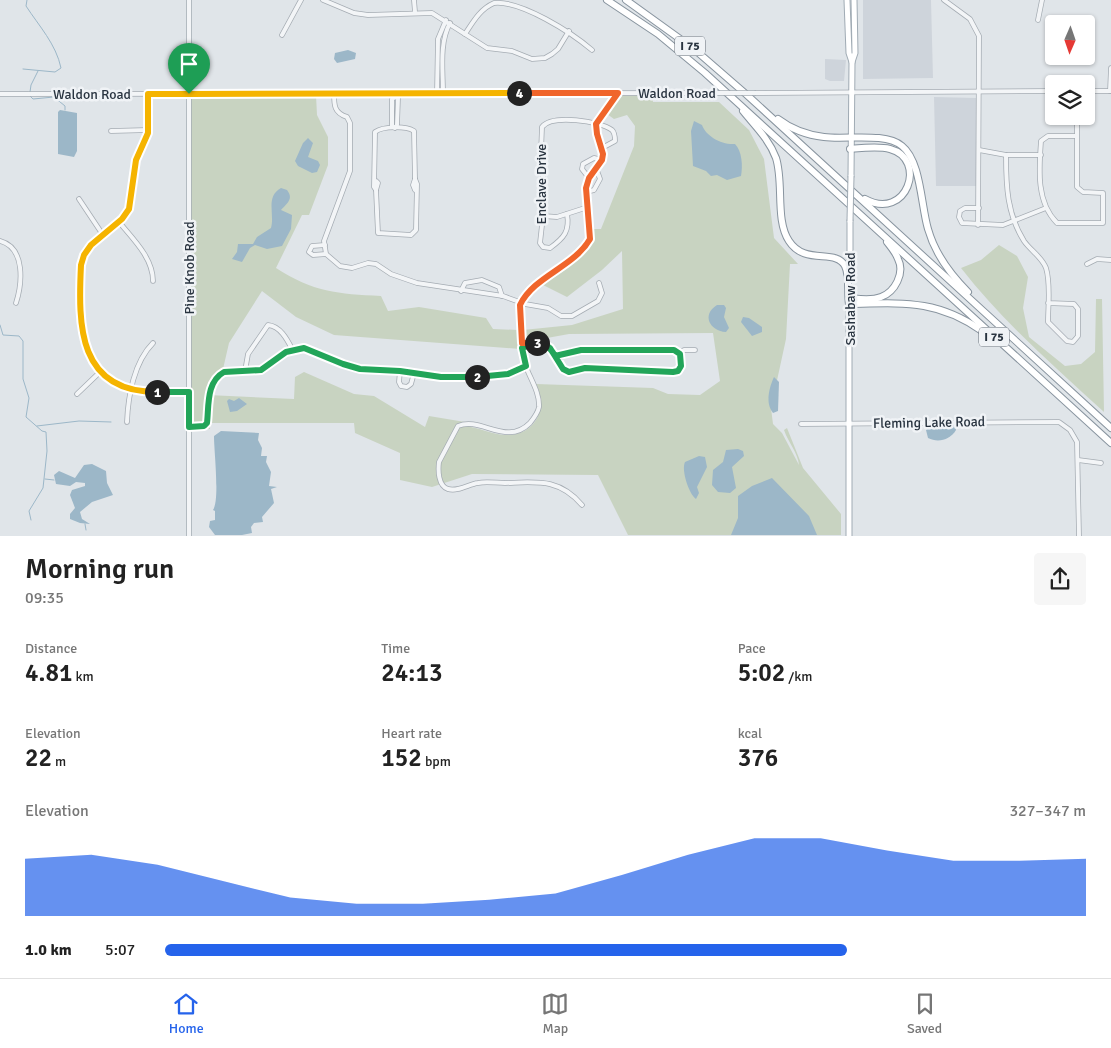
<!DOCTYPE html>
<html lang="en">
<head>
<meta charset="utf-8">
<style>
	:root { --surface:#fff; --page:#f6f6f6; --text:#222; --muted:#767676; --line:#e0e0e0; --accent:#2563eb }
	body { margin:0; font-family:Signika,sans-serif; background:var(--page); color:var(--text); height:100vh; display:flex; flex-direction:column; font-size:19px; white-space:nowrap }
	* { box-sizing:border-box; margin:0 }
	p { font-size:16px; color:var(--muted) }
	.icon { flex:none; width:28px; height:28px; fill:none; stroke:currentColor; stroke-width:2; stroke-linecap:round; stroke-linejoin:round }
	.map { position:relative; height:536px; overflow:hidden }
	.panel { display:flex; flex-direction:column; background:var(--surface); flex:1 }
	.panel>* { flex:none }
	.needle { width:32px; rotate:182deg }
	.buttons { position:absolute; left:1045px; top:15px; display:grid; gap:10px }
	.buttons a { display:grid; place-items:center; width:50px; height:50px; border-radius:5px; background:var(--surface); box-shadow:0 1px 4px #0004; font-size:25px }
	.pin { position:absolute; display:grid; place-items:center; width:42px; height:42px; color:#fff; margin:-51px -21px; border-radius:50% 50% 50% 0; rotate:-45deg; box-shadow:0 0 5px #0007 }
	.pin .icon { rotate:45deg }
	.km { position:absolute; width:25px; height:25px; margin:-12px; border-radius:50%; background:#222; color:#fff; font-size:14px; line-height:25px; text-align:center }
	.round { display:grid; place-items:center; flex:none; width:52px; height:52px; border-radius:5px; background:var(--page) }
	.head { display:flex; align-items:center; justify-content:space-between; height:85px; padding:0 25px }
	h1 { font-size:28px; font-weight:600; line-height:38px }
	.figures { display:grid; grid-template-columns:repeat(3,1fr); gap:8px; height:85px; padding:5px 25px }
	.figures div { display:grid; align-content:center }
	.figures b { font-size:25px; font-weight:600 }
	.figures small { font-size:14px; font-weight:400 }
	.figures p { font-size:14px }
	.chart { height:140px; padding:10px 25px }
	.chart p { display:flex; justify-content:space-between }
	.chart svg { width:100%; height:90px; margin-top:5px; fill:var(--accent); opacity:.7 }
	ul { padding:0 25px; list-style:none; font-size:16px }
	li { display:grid; grid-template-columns:80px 60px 1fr; align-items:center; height:38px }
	li i { height:12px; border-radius:6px; background:var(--accent) }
	.menu { display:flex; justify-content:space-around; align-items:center; height:70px; border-top:1px solid var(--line); background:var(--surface); font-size:14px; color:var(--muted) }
	.menu a { display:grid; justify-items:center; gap:2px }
	.menu .current { color:var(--accent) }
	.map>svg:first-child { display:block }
	.built { fill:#ced4db }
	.green { fill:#c8d3c1 }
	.water { fill:#9cb7c8 }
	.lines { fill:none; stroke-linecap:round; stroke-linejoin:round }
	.stream { stroke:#9cb7c8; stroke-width:1 }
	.minor-casing { stroke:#a5acb3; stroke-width:5.5 }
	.major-casing { stroke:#a0abb4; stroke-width:7 }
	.highway-casing { stroke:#88949f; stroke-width:8 }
	.minor { stroke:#f3f5f7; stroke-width:4 }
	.major { stroke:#fff; stroke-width:5 }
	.highway { stroke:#fff; stroke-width:6 }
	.minor-bridge-casing { stroke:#a5acb3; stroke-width:5.5; stroke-linecap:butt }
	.major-bridge-casing { stroke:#a0abb4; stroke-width:7; stroke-linecap:butt }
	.minor-bridge { stroke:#f3f5f7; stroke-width:4 }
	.major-bridge { stroke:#fff; stroke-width:5 }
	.split-1-casing { stroke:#fff; stroke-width:10 }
	.split-2-casing { stroke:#fff; stroke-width:10 }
	.split-3-casing { stroke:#fff; stroke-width:10 }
	.split-4-casing { stroke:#fff; stroke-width:10 }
	.split-5-casing { stroke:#fff; stroke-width:10 }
	.split-1 { stroke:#f5b400; stroke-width:6 }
	.split-2 { stroke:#22a559; stroke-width:6 }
	.split-3 { stroke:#22a559; stroke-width:6 }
	.split-4 { stroke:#f0652b; stroke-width:6 }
	.split-5 { stroke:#f5b400; stroke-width:6 }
	.labels { text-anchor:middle; stroke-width:5; stroke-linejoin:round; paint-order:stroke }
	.shield { fill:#f0f3f6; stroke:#656d77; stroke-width:1 }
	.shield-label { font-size:12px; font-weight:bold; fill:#293440 }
	.street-label { font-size:14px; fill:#293440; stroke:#f0f3f6 }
</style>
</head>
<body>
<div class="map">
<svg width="1111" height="536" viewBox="0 0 1111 536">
	<rect width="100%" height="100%" fill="#e0e5e9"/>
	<g class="built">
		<polygon points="863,0 931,0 933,78 863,79"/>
		<polygon points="825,59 846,60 844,81 830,81 825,79"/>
		<polygon points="934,97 976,98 977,186 936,186"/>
	</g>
	<g class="green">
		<path d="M623,94H652L653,102H719L749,130L764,159L774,238L798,264H790L786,339L771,408L773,424L782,433L799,465C798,453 788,442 784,430L787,428L803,468L841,514V535H628L598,475L472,474L432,487L400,480V453L355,433L354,423H210V429L190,430L191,97L316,95L317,115L328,137V165L309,215H302L276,268C313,292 338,294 381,296L388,311L419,307L486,318L493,329L518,330L520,349L334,335L296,317L262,291L229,343L223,369L208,395L294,399L295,377L304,372L354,394L374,396L425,427L429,416L471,423V427C483,429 496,436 509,435C538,433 547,406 536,384L653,388L668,394L700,395L720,381L713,333L569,334L525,342L523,330L572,325L623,309L622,251L602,270L567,297L543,285C560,272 596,254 593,229H601L634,146L635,126L627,115L614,119L607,114Z"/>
		<path d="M999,245L1017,256L1028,277L1023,308L1029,337L1065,366L1081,364L1095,352L1096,299H1102L1104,412C1054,366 1003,322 961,268L981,260Z"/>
	</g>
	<g class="water">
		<polygon points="348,50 356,53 355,59 337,63 334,59 335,53"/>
		<polygon points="60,110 77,113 77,151 74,157 58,154 58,112"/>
		<path d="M694,121L702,125C706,136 721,145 735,144C742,151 743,166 741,176L727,180L717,175L711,176L706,171L693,166L691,131Z"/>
		<polygon points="308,138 313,143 308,157 318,161 320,165 317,172 312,173 298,166 295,161 303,143"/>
		<path d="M281,188L287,190C294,199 287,203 281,210L292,215L291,229L282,246L267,249L255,245L250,248L242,262L232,259L237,252L238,244H253L257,237L271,228C275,214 265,197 281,188Z"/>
		<path d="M717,305H724L726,308L724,317L729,328L726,332C710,331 701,315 717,305Z"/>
		<polygon points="743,317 749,318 762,327 762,332 752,336 741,322"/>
		<path d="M774,377L779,382L778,411L773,413C765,403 769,388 774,377Z"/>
		<polygon points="239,398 247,404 237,411 230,412 227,401 229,399 234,401"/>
		<path d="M950,425L955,426L956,430C950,440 938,443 928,438L926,430L928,428Z"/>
		<path d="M221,431L259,433L258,440L262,448L261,456H267L266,462L271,472L269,486L277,487L271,489L274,503L262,517L263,522L254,523L251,527L252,533L242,535H215L209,527L210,521L215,520V511L213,510C220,500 214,451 214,436Z"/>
		<polygon points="738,449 743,451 744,456 732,467 736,488 730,493 718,492 712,485 713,470 723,462 726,450"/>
		<path d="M699,456L705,457L707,467L697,487L699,493L696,499C689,494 681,470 685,462Z"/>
		<polygon points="92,464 106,471 107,483 113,495 92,502 80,512 82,519 90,524 80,523 70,519 70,514 75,508 70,495 72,490 85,486 85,483 76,482 70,486 56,484 54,475 59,471 75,478 84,465"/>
		<polygon points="772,478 809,516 817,535 731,535 738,518 738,496 752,486"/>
	</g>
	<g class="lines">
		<g class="stream">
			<path d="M23,69L55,72L61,68C56,44 39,26 26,6L27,0"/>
			<polyline points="30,92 31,85 38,71"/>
			<polyline points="30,96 33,99 54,97 65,106 65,110"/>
			<polyline points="0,325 3,335 19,336 23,341 23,379 29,398 26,417 42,431 46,432 47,451 43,488 29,511 31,520"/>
			<polyline points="37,426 79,421 111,422"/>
			<polyline points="45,479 54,480"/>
			<polyline points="85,524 86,530"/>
		</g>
		<g class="minor-casing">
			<g id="minor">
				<polyline points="323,0 354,13 368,15 432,13 487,48 512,51 532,59 545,58 552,54 558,49 569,31"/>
				<polyline points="414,0 415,12"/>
				<polyline points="944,0 970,19 979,36 978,225"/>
				<polyline points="1038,20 1042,0"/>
				<path d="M465,34C473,22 480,9 494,3C521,0 572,33 592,50"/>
				<polyline points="282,35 301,0"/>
				<polyline points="1086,91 1111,91"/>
				<polyline points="1110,91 1111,68"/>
				<path d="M334,93C334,105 334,113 347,117L350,123V171L324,241L326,254L340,266L352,268L368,263L376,264L391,274L417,283L503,296L525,304L548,308L561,316H572L598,301L602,293L599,283"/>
				<polyline points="437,93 438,39 446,20"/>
				<path d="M443,93C443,70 439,43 450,23"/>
				<polyline points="756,93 1054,91"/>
				<polyline points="0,94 714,93"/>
				<path d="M148,94C148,106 150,120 148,132C146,146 136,157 133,171C131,183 134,197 129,209C121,229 94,235 84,254C77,268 80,288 80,303C80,385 118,393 189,392"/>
				<polyline points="395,97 398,98 397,125 395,128 392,126 392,99 395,97 395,93"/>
				<polyline points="111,131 148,130"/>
				<path d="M1076,136H1048L1041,141C1039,169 1036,202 1057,223H1103V193L1083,192L1077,187V116"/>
				<polyline points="979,150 1006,155 1041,155"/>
				<path d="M1006,155C1006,186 1007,214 1024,241C1030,250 1042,257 1046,268C1051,284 1048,306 1048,322L1067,341L1073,342L1078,336V309L1074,304L1048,303"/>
				<polyline points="589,178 582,169 583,164 594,158 602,160"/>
				<path d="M376,181L378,183L376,190L374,187L375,132C383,126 406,126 414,131L415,179"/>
				<polyline points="376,190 378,233 411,235 416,230 417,184 415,179 413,185 415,190"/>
				<polyline points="586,192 594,190 600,179 596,168"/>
				<polyline points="79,199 103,235"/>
				<polyline points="979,208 965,208 960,211 959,217 962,223 1003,225 1046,208"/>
				<path d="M567,214C570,231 564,238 550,248L543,247L540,243L543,216L540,193L544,171L541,152L542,127C552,114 600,121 612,130C615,133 615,137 615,141L602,148"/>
				<polyline points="543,216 557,217 588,207"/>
				<path d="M119,222C133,239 153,258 153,281"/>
				<path d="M0,241C26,248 22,284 16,303"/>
				<polyline points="325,245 312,246 309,252 313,255 326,254"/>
				<polyline points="1087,264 1097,259 1111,260"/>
				<polyline points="461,291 465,283 482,280 499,287 502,296"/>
				<polyline points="522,343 546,345 555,356 568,351 581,349 669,350 680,354 684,350 695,350"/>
				<polyline points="555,356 563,369 569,372 585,368 673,372 677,371 681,366 680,354"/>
				<path d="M245,371L248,354L268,325C280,326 287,339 292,349"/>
				<polyline points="400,371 399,382 401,386 407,387 411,384 414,373"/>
				<polyline points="77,394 100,372"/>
				<path d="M127,422C128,396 134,362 153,343"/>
				<polyline points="801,424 1059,422 1070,430 1077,442 1079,536"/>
				<path d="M189,427H204L207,423L210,390L220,374C232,368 248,375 261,370C275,366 281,350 296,348C314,345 332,362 349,366C366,371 382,369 398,371C442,376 484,384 526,366"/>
				<polyline points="1078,460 1101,463"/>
				<path d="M582,505C559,478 537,482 505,483C496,483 486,481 478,483C469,484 458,492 448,489C438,486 438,470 439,462L458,426C481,416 506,447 530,423C534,418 538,413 539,407C540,392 529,377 525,364C521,352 517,315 521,304C530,280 575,264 590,239L586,188L589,178L602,160L603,154L596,125L618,93"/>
				<polyline points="189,536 189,0"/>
			</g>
		</g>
		<g class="major-casing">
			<g id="major">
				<polyline points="847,0 849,53 852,62"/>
				<polyline points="851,176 852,62 855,53 854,0"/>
				<polyline points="850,276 850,221"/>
				<polyline points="849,536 849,302"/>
			</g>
		</g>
		<g class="highway-casing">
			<g id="highway">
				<polyline points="607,0 658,34 705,73 1111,443"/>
				<polyline points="626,0 694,49 747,95 1111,428"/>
				<path d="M743,111C755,126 769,139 776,158C784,183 775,220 789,241C805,266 836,248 845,266C850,276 847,293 849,304C902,303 937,299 982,331"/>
				<path d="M778,119C791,129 807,135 824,137C846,140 885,132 902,146C921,161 921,206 928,229C935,254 950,274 968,292"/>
				<path d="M850,149C862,148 878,146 890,149C928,159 907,222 865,199"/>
				<path d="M850,298C860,299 871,301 881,297C895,292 905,273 898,259C896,253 891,247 887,242"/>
			</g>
		</g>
		<use href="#minor" class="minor"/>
		<use href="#major" class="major"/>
		<use href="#highway" class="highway"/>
		<g class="minor-bridge-casing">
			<polyline id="minor-bridge" points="714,93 756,93"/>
		</g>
		<g class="major-bridge-casing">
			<polyline id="major-bridge" points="850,221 851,176"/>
		</g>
		<use href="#minor-bridge" class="minor-bridge"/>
		<use href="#major-bridge" class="major-bridge"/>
	</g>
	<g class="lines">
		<g class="split-1-casing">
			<path id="split-1" d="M157,392C78,392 78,326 81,265L84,255L91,245L122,219L129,209L136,160L148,133V94H189"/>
		</g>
		<g class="split-2-casing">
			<path id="split-2" d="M157,392H189V427L204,426L207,423C209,406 206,382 224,372L261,370L286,352L304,348L343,364L360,369L400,371L441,377H477"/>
		</g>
		<g class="split-3-casing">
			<path id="split-3" d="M477,377L508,374L526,366L522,348L537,343L550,348L563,369L569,372L585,368L673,372L678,371L681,366L680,354L674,350H581L555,356C551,349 547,343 537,343"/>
		</g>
		<g class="split-4-casing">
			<path id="split-4" d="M519,93H618L596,124L597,134L603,154L602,160L589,178L586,188L590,239C574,267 534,276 520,305L522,343H537"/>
		</g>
		<g class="split-5-casing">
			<polyline id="split-5" points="189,94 519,93"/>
		</g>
		<use href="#split-1" class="split-1"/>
		<use href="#split-2" class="split-2"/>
		<use href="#split-3" class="split-3"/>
		<use href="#split-4" class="split-4"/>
		<use href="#split-5" class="split-5"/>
	</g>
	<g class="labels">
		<g class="shield">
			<rect x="675" y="36.5" width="30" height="19" rx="4"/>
			<rect x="979" y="327.5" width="30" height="19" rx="4"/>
		</g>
		<g class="shield-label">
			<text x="690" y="50">I 75</text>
			<text x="994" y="341">I 75</text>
		</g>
		<g class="street-label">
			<text x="677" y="98">Waldon Road</text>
			<text x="92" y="99">Waldon Road</text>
			<text transform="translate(541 184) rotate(-90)" y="5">Enclave Drive</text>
			<text transform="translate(189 268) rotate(-90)" y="5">Pine Knob Road</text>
			<text transform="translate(850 299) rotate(-90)" y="5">Sashabaw Road</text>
			<text transform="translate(929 422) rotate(-1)" y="5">Fleming Lake Road</text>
		</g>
	</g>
</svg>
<div class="buttons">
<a><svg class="needle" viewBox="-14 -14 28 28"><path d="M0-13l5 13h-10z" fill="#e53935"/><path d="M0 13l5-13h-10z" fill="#767676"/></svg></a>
<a><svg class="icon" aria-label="layers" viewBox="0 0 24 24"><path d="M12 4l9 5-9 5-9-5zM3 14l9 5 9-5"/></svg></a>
</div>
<div class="pin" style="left:189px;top:94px;background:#1e9e55"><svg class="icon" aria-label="arrive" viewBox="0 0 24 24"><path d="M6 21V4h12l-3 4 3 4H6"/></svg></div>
<b class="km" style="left:157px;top:392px">1</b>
<b class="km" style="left:477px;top:377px">2</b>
<b class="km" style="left:537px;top:343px">3</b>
<b class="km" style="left:519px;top:93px">4</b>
</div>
<section class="panel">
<div class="head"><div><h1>Morning run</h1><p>09:35</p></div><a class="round"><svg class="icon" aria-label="share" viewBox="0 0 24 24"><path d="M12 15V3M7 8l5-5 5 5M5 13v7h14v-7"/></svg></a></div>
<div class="figures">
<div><p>Distance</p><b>4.81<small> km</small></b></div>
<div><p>Time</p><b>24:13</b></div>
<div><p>Pace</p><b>5:02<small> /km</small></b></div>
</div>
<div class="figures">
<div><p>Elevation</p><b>22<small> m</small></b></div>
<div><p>Heart rate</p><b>152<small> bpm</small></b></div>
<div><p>kcal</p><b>376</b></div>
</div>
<div class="chart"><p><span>Elevation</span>327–347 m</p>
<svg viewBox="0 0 160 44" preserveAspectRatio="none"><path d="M0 44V16L10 14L20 19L30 27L40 35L50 38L60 38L70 36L80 33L90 24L100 14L110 6L120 6L130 12L140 17L150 17L160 16V44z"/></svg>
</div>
<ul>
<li><b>1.0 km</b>5:07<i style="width:74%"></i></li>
</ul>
</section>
<nav class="menu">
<a class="current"><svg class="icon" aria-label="home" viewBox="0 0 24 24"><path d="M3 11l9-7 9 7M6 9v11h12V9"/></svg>Home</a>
<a><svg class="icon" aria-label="map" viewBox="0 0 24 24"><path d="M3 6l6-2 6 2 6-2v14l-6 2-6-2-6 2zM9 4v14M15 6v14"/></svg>Map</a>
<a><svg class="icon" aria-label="saved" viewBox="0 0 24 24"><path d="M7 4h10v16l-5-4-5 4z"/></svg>Saved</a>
</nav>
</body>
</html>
